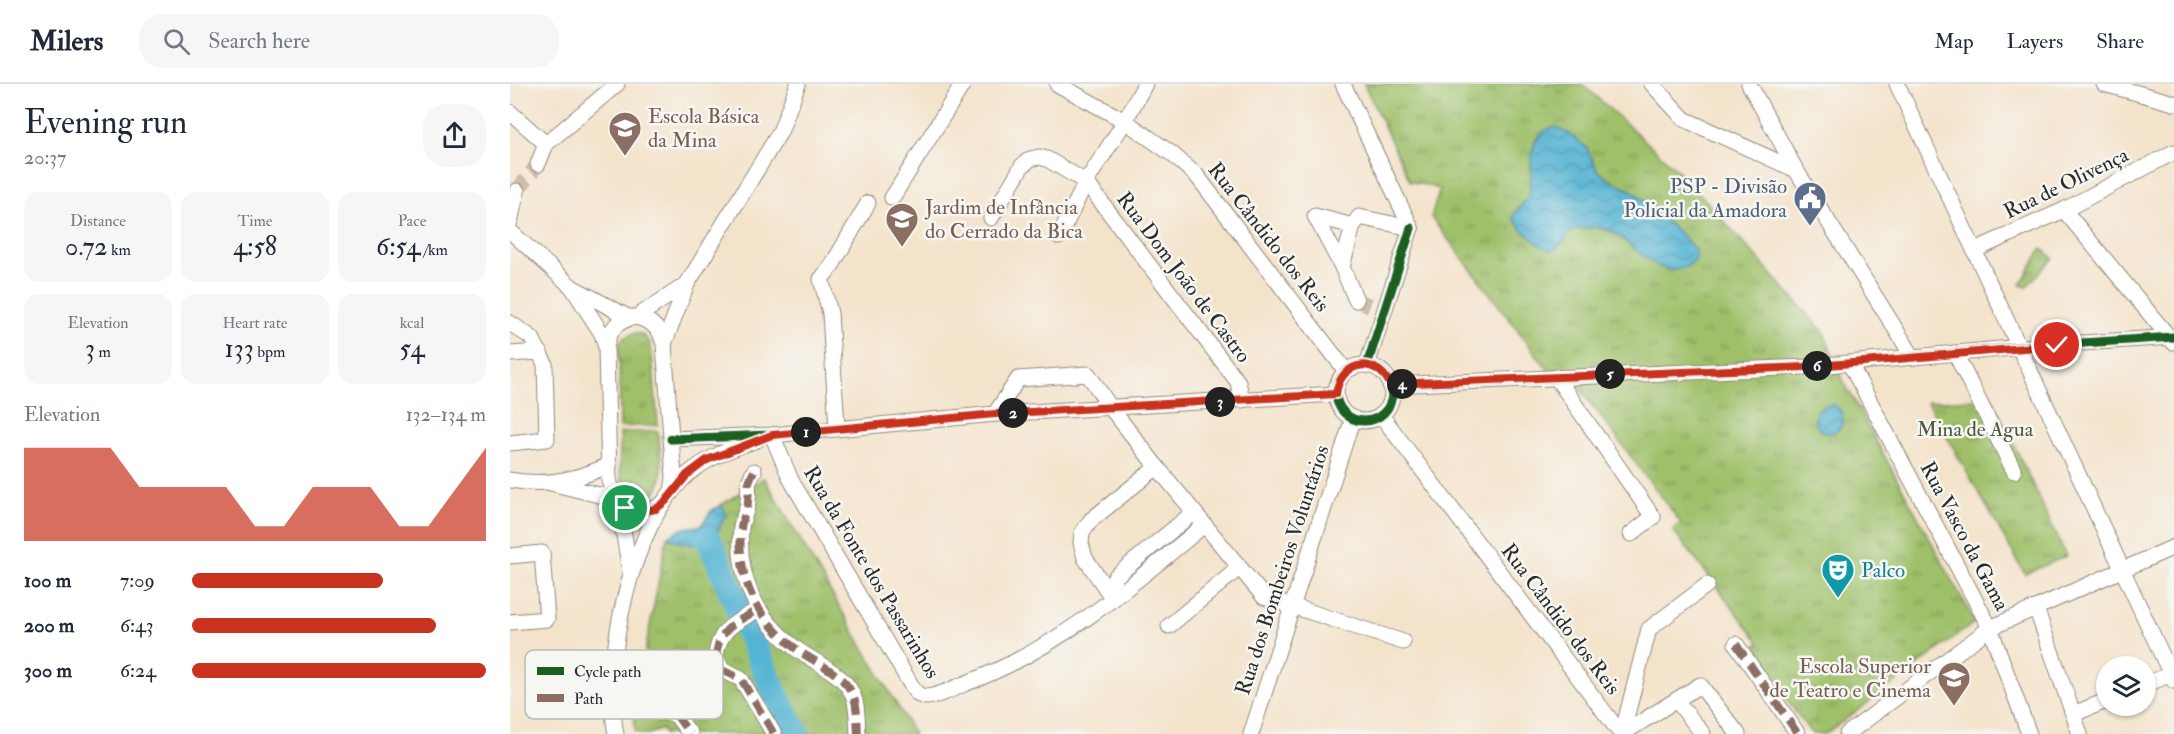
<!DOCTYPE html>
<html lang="en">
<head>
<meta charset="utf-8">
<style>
	:root { --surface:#fff; --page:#f6f6f7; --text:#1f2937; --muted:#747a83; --line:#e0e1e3; --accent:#c8321e }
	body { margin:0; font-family:"IM FELL Double Pica",serif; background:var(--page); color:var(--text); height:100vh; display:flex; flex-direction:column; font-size:22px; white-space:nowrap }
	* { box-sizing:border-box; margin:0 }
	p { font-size:20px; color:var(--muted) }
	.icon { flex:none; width:33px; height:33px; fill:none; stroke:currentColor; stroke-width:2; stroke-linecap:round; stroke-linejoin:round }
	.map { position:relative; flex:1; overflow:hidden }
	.details { display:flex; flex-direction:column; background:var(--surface); width:510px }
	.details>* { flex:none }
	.tools { position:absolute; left:1586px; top:572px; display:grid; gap:12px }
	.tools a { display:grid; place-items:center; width:60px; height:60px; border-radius:50%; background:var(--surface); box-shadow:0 2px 4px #0004; font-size:30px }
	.pin { position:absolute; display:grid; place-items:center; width:51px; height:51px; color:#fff; margin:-26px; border:3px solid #fff; border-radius:50%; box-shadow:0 2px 6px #0007 }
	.km { position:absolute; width:30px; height:30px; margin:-15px; border-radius:50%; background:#222; color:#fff; font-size:16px; line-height:30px; text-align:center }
	.round { display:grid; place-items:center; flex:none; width:63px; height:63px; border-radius:24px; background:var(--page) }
	.summary { display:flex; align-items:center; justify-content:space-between; height:102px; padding:0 24px }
	h1 { font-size:33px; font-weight:600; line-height:45px }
	.metrics { display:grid; grid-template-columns:repeat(3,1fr); gap:9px; height:102px; padding:6px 24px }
	.metrics div { display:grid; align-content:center; border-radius:15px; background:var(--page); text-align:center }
	.metrics b { font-size:26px; font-weight:600 }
	.metrics small { font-size:16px; font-weight:400 }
	.metrics p { font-size:16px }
	.chart { height:168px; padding:12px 24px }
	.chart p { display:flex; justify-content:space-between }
	.chart svg { width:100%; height:108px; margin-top:6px; fill:var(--accent); opacity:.7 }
	ul { padding:0 24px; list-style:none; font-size:20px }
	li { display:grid; grid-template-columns:96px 72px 1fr; align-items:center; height:45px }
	li i { height:15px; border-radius:8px; background:var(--accent) }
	header { display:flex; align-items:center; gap:36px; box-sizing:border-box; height:84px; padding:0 30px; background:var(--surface); border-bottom:2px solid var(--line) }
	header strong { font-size:28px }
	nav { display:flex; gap:33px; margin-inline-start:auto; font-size:21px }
	.search { width:420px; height:54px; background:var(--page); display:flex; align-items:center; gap:15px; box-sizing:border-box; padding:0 21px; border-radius:24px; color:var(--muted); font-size:22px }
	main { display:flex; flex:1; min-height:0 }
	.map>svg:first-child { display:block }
	.grass { fill:url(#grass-tufts); stroke:#65764a; stroke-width:1.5 }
	.water { fill:url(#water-waves); stroke:#40707f; stroke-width:1.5 }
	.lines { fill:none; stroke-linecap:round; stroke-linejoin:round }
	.river { stroke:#54b4d3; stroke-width:26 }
	.minor-tunnel { stroke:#ccbeab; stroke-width:15; stroke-dasharray:15 8; stroke-linecap:butt }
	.minor-casing { stroke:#90877b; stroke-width:17 }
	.minor { stroke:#fff; stroke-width:15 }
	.quiet { stroke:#8d6e63; stroke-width:8; stroke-dasharray:15 8; stroke-linecap:butt }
	.cycleway-casing { stroke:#f6f6f2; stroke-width:13 }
	.cycleway { stroke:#1b5e20; stroke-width:9 }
	.route-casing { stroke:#fff; stroke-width:12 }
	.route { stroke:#c8321e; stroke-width:8 }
	.labels { text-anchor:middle; stroke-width:5; stroke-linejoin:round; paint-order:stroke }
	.education-label { font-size:21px; fill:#785e54; stroke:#f6f6f2; text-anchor:start }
	.street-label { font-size:21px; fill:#2b2b2b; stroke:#f6f6f2 }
	.service-label { font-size:21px; fill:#4e5e75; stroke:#f6f6f2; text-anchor:end }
	.park-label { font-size:21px; fill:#4e583e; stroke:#f6f6f2 }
	.culture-label { font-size:21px; fill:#0d838f; stroke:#f6f6f2; text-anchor:start }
	.key { fill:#f6f6f2; stroke:#b9b9b6; stroke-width:1.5 }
	.key-label { font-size:16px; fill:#2b2b2b }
</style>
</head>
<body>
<header>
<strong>Milers</strong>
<div class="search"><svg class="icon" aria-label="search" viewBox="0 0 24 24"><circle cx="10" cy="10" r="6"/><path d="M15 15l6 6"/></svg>Search here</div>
<nav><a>Map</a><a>Layers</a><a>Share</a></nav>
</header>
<main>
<section class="details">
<div class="summary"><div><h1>Evening run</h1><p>20:37</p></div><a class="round"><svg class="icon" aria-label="share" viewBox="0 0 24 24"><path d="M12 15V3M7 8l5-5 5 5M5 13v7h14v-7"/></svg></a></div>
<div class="metrics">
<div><p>Distance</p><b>0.72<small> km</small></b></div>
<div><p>Time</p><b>4:58</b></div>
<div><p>Pace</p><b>6:54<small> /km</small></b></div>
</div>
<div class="metrics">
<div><p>Elevation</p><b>3<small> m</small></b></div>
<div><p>Heart rate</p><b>133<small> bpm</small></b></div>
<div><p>kcal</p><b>54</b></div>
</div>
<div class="chart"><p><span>Elevation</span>132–134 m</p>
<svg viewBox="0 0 160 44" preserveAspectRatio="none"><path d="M0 44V6L10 6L20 6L30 6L40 22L50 22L60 22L70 22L80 38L90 38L100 22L110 22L120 22L130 38L140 38L150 22L160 6V44z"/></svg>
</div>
<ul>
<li><b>100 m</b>7:09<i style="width:65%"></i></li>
<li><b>200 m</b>6:43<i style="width:83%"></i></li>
<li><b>300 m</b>6:24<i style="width:100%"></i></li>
</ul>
</section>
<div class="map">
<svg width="1664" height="650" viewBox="0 0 1664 650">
	<defs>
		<pattern id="grass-tufts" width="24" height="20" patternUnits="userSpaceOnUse" patternTransform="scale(1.5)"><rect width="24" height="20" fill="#9fc069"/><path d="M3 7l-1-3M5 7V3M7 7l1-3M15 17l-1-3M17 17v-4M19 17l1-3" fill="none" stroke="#829c57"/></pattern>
		<pattern id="water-waves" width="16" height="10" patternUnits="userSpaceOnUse" patternTransform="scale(1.5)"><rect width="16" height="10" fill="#54b4d3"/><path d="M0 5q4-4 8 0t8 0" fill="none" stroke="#4693ab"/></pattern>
	</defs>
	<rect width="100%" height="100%" fill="#f6f6f2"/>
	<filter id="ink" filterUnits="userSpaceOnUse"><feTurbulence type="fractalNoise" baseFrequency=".0167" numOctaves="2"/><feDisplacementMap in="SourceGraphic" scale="12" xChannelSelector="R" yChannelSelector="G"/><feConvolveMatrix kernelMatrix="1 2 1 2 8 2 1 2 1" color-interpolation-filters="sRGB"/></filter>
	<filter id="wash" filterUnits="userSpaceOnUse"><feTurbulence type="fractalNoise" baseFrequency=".008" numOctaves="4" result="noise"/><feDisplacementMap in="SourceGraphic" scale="24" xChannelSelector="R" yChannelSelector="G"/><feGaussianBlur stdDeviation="1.35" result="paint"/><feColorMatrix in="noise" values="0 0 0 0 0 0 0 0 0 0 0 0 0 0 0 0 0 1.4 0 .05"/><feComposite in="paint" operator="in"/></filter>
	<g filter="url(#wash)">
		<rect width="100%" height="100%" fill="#f4e3cb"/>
		<g class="grass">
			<polygon points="854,0 1072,0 1174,92 1314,249 1333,296 1465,538 1316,650 1302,650 1239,566 1250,559 1163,446 1171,439 1055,285 1039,287 921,133 930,105 900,97"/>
			<polygon points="1532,165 1543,174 1516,203 1510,201"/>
			<polygon points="124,249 132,250 141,260 148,341 110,343 109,261 113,254"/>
			<polygon points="1482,314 1556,472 1515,490 1417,318"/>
			<path d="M148,347C150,366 162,415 130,413C122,413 116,408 113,400C107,386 111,364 110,349Z"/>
			<polygon points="254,394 404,650 154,650 152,645 139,650 130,650 128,647 125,648 123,616 129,596 155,602 161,574 135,568 157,453 174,444 189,442 194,438 201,427"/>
		</g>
		<g class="water">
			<path d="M1045,43L1058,49L1077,64L1088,87L1100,96L1124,108L1175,154L1187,169L1185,177C1150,207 1122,153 1097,146C1087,143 1069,143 1060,149C1055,153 1051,163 1044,166C1035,170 1006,141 1003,133C1006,124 1016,119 1019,109C1025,87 1012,49 1045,43Z"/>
			<circle cx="1319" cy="335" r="14"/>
			<path d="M212,421L217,432L213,434C205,467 184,465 157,453L174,444L189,442L194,438L201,427Z"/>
		</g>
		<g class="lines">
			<polyline class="river" points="200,458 266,612 287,650"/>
		</g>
	</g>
	<g filter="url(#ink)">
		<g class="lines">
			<g class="minor-tunnel">
				<polyline points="7,107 28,80"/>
				<polyline points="846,216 864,223"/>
			</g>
			<g class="minor-casing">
				<g id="minor">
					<polyline points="547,0 615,37 662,70 687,92 836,287"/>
					<polyline points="833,0 901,144"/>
					<polyline points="1142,0 1174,35 1286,86"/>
					<polyline points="1239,0 1286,86 1403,273"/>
					<polyline points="1387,0 1664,597"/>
					<polyline points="1594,0 1664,19"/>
					<polyline points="0,28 36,60 107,0"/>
					<polyline points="28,80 36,60"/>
					<polyline points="382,114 453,0"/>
					<polyline points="1554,126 1663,258"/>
					<polyline points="481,134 512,82 520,75 529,73 537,75 576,98 728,298 732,316"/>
					<polyline points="0,138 7,107"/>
					<polyline points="843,142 832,183 805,132 843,142 849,133 901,144"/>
					<polyline points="0,147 62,203 92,250 96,263"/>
					<polyline points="549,153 576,98 615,37 635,0"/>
					<polyline points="1465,166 1554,126 1664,68"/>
					<polyline points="832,183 846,216"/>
					<polyline points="62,203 118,233 130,234 141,239 150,248 154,260 164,393 162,408"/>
					<polyline points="0,239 22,254 35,280 37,355 0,359"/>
					<polyline points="154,260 177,200 270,48 288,0"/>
					<polyline points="1445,269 1504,387"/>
					<polyline points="0,270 30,268"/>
					<polyline points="1340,280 1480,544 1519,650"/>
					<polyline points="857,281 901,144"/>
					<circle cx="854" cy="309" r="28"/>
					<polyline points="1046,293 1143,433 1121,450"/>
					<polyline points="880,301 1296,283 1511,263 1664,253"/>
					<polyline points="485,330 508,295 578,290 600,323 647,383 754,513 893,558"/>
					<polyline points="871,331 1111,650"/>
					<polyline points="327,344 320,229 311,195 321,183 358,119"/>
					<path d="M262,351L281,396L404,606L409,611L415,613C428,613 442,605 454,600C545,567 621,502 694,441"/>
					<polyline points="161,355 262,351 485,330 826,310"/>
					<path d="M244,387C235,404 240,401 238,417C238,426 232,434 231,444C227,494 245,533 285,564C303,578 332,588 342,609C348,620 347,638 348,650"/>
					<path d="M0,396C35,403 67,396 99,381"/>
					<polyline points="41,399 105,415 115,424 127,428 140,427 154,419"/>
					<polyline points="105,415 99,396 96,263 99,251 106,241 117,235 128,232 177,200"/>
					<polyline points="109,420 120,488"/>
					<polyline points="0,472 32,469 37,535 0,538"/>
					<polyline points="603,515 575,474 571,459 572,449 581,436 647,383"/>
					<polyline points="603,515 601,501 606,492 684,428"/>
					<polyline points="1526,524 1570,650"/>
					<polyline points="659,542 729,484"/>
					<polyline points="1226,560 1288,650"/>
					<path d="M206,573C208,544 227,538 249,525"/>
					<polyline points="169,575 189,580 206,573 212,586 195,593 189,580"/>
					<polyline points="212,586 231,595 264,650"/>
					<polyline points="1635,601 1661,590"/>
					<path d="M102,608L129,606C142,622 146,625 166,631L195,593"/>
					<polyline points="1166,616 1193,650"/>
					<polyline points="1563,630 1596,617"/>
					<polyline points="166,631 180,650"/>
					<path d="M106,650C92,578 121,439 178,390C198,373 223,364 247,356"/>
					<polyline points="741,650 843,334"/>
					<polyline points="1112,650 1139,545 1197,501"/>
					<polyline points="1112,650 1190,601 1228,650"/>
					<polyline points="1337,650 1480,544 1664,463"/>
				</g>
			</g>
			<use href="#minor" class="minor"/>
			<g class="quiet">
				<path d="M244,387C235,404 240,401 238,417C238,426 232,434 231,444C227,494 245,533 285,564C303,578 332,588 342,609C348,620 347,638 348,650"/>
				<polyline points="1226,560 1288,650"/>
				<path d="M206,573C208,544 227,538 249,525"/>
				<polyline points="169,575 189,580"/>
				<polyline points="212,586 231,595 264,650"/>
				<path d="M102,608L129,606C142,622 146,625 166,631L195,593"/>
				<polyline points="166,631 180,650"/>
			</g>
			<g class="cycleway-casing">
				<g id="cycleway">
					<polyline points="857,281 901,144"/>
					<circle cx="854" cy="309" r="28"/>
					<polyline points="880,301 1296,283 1511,263 1664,253"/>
					<polyline points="161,355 262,351 485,330 826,310"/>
				</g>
			</g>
			<use href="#cycleway" class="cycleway"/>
		</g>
	</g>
	<g class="lines" filter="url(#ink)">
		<g class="route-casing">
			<path id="route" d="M115,424L127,428L146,425L156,417L177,391L197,376L262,351L485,330L826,310C830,278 865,270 880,300L1296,283L1547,261"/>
		</g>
		<use href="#route" class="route"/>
	</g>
	<defs>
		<g id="school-pin" transform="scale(1.725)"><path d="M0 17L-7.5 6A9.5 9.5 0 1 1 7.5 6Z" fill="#8d6e63" stroke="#f6f6f2"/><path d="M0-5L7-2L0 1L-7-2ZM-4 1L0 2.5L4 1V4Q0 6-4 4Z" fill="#fff"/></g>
		<g id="civic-pin" transform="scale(1.725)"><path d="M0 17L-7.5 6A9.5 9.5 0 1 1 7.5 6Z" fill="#5c6f8a" stroke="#f6f6f2"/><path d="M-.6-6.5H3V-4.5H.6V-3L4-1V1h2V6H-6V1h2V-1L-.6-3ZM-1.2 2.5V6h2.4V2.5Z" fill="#fff"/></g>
		<g id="theatre-pin" transform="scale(1.725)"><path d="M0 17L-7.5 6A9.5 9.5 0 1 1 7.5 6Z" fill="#0f9aa8" stroke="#f6f6f2"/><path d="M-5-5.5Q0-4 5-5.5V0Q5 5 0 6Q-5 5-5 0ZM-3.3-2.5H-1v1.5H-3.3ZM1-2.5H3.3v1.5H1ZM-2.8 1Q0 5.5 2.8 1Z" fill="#fff"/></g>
		<g id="university-pin" transform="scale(1.725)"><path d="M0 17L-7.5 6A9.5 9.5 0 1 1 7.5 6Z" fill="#8d6e63" stroke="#f6f6f2"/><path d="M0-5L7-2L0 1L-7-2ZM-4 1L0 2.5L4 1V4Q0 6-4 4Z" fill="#fff"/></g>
	</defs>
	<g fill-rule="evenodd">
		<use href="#school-pin" x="115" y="44"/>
		<use href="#civic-pin" x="1300" y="114"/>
		<use href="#school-pin" x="392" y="135"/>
		<use href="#theatre-pin" x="1328" y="486"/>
		<use href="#university-pin" x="1444" y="594"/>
	</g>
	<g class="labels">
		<g class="education-label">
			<text x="138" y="39">Escola Básica<tspan x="138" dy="24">da Mina</tspan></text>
			<text x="415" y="130">Jardim de Infância<tspan x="415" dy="24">do Cerrado da Bica</tspan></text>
			<text x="1421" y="589" text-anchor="end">Escola Superior<tspan x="1421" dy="24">de Teatro e Cinema</tspan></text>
		</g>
		<g class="street-label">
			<text transform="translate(1556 99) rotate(-26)" y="7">Rua de Olivença</text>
			<text transform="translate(759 153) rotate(52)" y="7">Rua Cândido dos Reis</text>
			<text transform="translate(674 193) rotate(53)" y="7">Rua Dom João de Castro</text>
			<text transform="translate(1455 452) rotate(62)" y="7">Rua Vasco da Gama</text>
			<text transform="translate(772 486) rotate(-72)" y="7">Rua dos Bombeiros Voluntários</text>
			<text transform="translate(362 488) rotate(59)" y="7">Rua da Fonte dos Passarinhos</text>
			<text transform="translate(1051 535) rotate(53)" y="7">Rua Cândido dos Reis</text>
		</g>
		<g class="service-label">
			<text x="1277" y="109">PSP - Divisão<tspan x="1277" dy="24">Policial da Amadora</tspan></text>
		</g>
		<g class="park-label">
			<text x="1465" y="352">Mina de Agua</text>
		</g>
		<g class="culture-label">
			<text x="1351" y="493">Palco</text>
		</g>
	</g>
	<rect x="15" y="566" width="198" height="69" rx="9" class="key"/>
	<rect x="27" y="583" width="27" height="8" fill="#1b5e20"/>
	<rect x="27" y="610" width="27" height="8" fill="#8d6e63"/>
	<g class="key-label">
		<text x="64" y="593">Cycle path</text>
		<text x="64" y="620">Path</text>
	</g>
</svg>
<div class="tools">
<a><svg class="icon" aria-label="layers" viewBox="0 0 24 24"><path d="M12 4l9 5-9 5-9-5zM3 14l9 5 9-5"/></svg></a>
</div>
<div class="pin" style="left:115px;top:424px;background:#1e9e55"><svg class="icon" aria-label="arrive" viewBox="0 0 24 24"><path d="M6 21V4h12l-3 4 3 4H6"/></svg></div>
<div class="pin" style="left:1547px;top:261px;background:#d93025"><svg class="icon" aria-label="check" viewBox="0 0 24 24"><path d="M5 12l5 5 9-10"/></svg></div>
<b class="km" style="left:296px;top:348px">1</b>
<b class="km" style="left:503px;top:329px">2</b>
<b class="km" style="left:710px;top:318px">3</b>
<b class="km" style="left:892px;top:300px">4</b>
<b class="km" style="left:1100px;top:290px">5</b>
<b class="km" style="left:1307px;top:282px">6</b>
</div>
</main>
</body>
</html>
